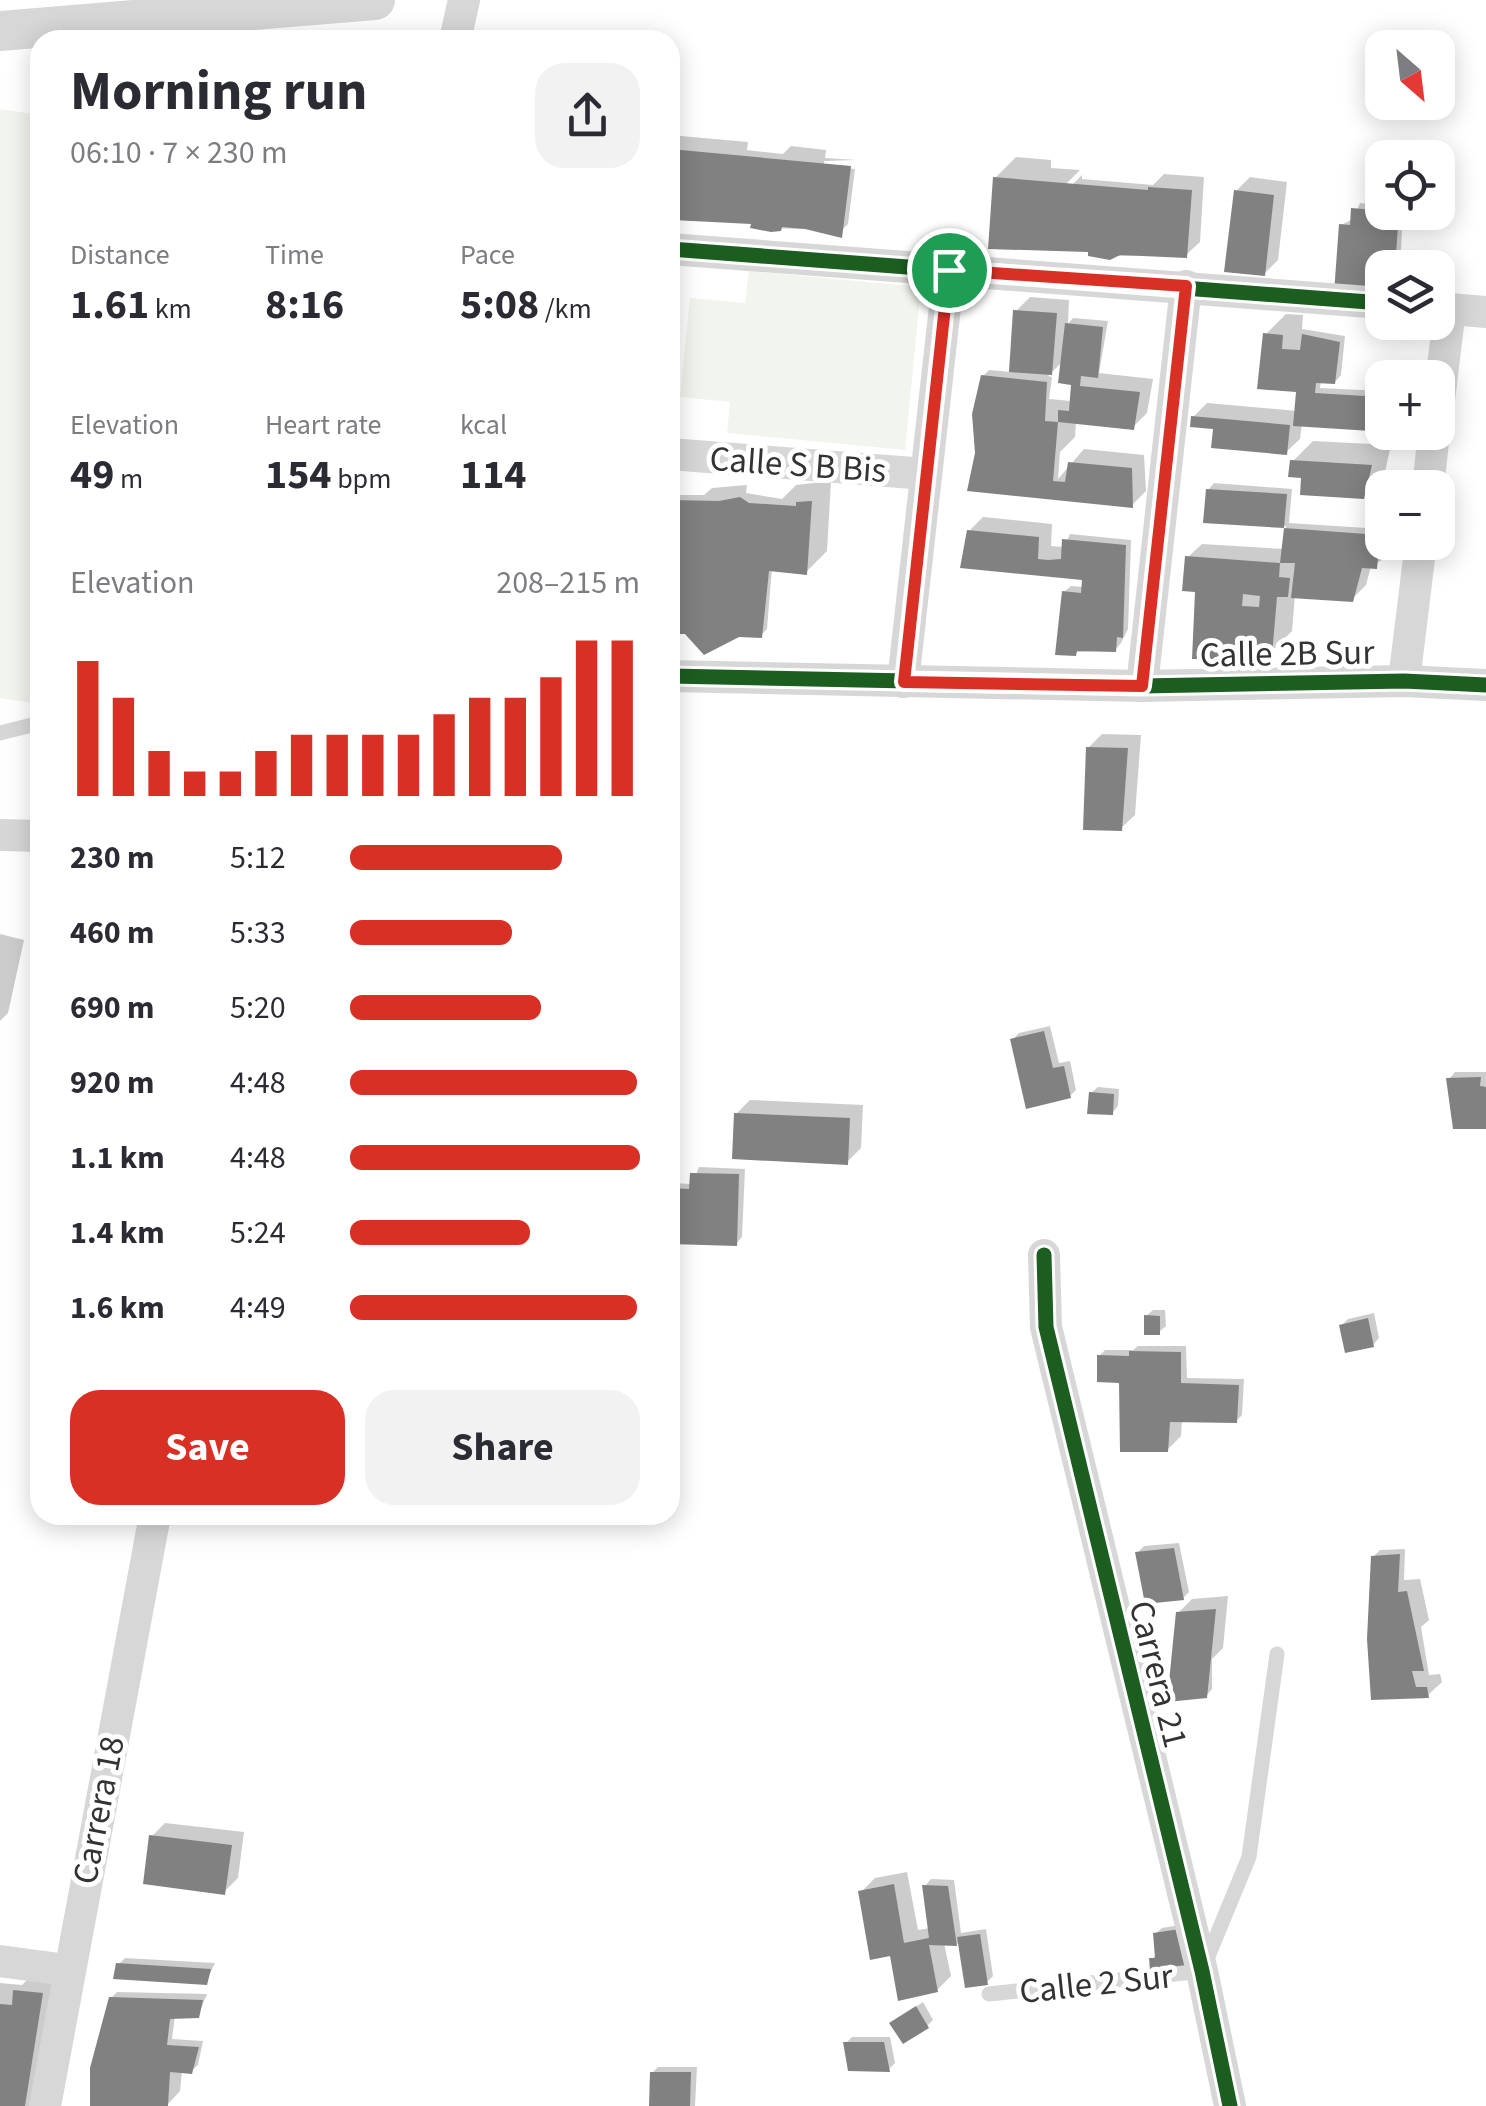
<!DOCTYPE html>
<html lang="en">
<head>
<meta charset="utf-8">
<style>
	:root { --surface:#fff; --page:#f2f2f3; --text:#2b2b33; --muted:#7c7c81; --accent:#d93025 }
	body { margin:0; font-family:"Source Sans 3",sans-serif; background:var(--page); color:var(--text); height:100vh; display:flex; flex-direction:column; font-size:38px; white-space:nowrap }
	* { box-sizing:border-box; margin:0 }
	p { font-size:32px; color:var(--muted) }
	.icon { flex:none; width:55px; height:55px; fill:none; stroke:currentColor; stroke-width:2; stroke-linecap:round; stroke-linejoin:round }
	.map { position:relative; flex:1; overflow:hidden }
	.drawer { position:absolute; left:30px; top:30px; width:650px; height:1495px; display:flex; flex-direction:column; background:var(--surface); border-radius:30px; box-shadow:0 5px 25px #0003 }
	.drawer>* { flex:none }
	.needle { width:65px; rotate:152deg }
	.buttons { position:absolute; left:1365px; top:30px; display:grid; gap:20px }
	.buttons a { display:grid; place-items:center; width:90px; height:90px; border-radius:20px; background:var(--surface); box-shadow:0 5px 25px #0003; font-size:50px }
	.pin { position:absolute; display:grid; place-items:center; width:85px; height:85px; color:#fff; margin:-42px; border:5px solid #fff; border-radius:50%; box-shadow:0 2px 10px #0007 }
	.round { display:grid; place-items:center; flex:none; width:105px; height:105px; border-radius:30px; background:var(--page) }
	.overview { display:flex; align-items:center; justify-content:space-between; height:170px; padding:0 40px }
	h1 { font-size:55px; font-weight:700; line-height:75px }
	.metrics { display:grid; grid-template-columns:repeat(3,1fr); gap:15px; height:170px; padding:10px 40px }
	.metrics div { display:grid; align-content:center }
	.metrics b { font-size:42px; font-weight:700 }
	.metrics small { font-size:28px; font-weight:400 }
	.metrics p { font-size:28px }
	.chart { height:280px; padding:20px 40px }
	.chart p { display:flex; justify-content:space-between }
	.chart svg { width:100%; height:180px; margin-top:10px; stroke:var(--accent); stroke-width:6 }
	.cta { display:flex; gap:20px; margin-top:auto; padding:20px 40px }
	.cta a { flex:1; height:115px; border-radius:30px; background:var(--accent); color:#fff; font-size:40px; font-weight:700; line-height:115px; text-align:center }
	.cta a+a { background:var(--page); color:var(--text) }
	ul { padding:0 40px; list-style:none; font-size:32px }
	li { display:grid; grid-template-columns:160px 120px 1fr; align-items:center; height:75px }
	li i { height:25px; border-radius:12px; background:var(--accent) }
	.map>svg:first-child { display:block }
	.green { fill:#f2f5ed }
	.shadow { fill:#0003; fill-rule:evenodd }
	.building { fill:#818181; fill-rule:evenodd }
	.lines { fill:none; stroke-linecap:round; stroke-linejoin:round }
	.service { stroke:#d7d7d7; stroke-width:15 }
	.minor { stroke:#d7d7d7; stroke-width:32 }
	.tertiary { stroke:#d7d7d7; stroke-width:40 }
	.cycleway-casing { stroke:#fff; stroke-width:21 }
	.cycleway { stroke:#1b5e20; stroke-width:15 }
	.route-casing { stroke:#fff; stroke-width:20 }
	.route { stroke:#d93025; stroke-width:12 }
	.labels { text-anchor:middle; stroke-width:10; stroke-linejoin:round; paint-order:stroke }
	.street-label { font-size:35px; fill:#333; stroke:#fff }
</style>
</head>
<body>
<div class="map">
<svg width="1486" height="2106" viewBox="0 0 1486 2106">
	<rect width="100%" height="100%" fill="#fff"/>
	<g class="green">
		<polygon points="0,109 40,115 40,704 0,698"/>
		<polygon points="749,271 921,287 905,450 727,433 730,402 680,397 690,298 745,303"/>
	</g>
	<g class="shadow">
		<polygon points="670,135 748,142 747,150 783,154 791,146 826,150 825,158 856,160 824,161 824,166 855,169 848,224 842,230 766,228 754,221 688,221 670,214"/>
		<polygon points="1016,157 1051,160 1051,168 1080,170 1059,191 1063,194 1082,175 1082,179 1153,185 1164,174 1204,177 1200,242 1186,255 1118,256 1068,248 995,178"/>
		<polygon points="1250,177 1287,182 1278,260 1264,274 1236,191"/>
		<polygon points="1360,203 1382,205 1382,212 1403,212 1400,268 1382,268 1382,295 1341,225 1353,219"/>
		<path d="M1030,297L1069,300L1068,324L1073,318L1108,321L1099,373L1153,379L1147,413L1133,427L1076,422L1075,437L1060,452L1058,479L1084,449L1144,455L1146,491L1132,505L976,471L975,414L983,376L989,370L1011,372L1016,311ZM1063,361L1074,382L1071,401L1049,399L1052,377L1048,376Z"/>
		<polygon points="1286,314 1303,315 1302,329 1345,336 1341,375 1335,382 1321,381 1320,388 1382,391 1382,408 1370,428 1302,424 1300,439 1286,452 1193,417 1207,403 1297,411 1299,389 1265,335"/>
		<polygon points="1313,441 1391,445 1384,476 1363,497 1304,476 1292,462"/>
		<polygon points="831,481 827,551 806,572 772,568 767,629 761,635 728,638 672,631 670,644 670,489 677,490 677,495 704,495 712,488 747,485 746,493 782,499 796,485"/>
		<polygon points="1214,483 1292,489 1289,523 1382,529 1382,560 1371,566 1366,585 1352,599 1295,595 1292,631 1271,652 1243,651 1236,657 1198,593 1188,557 1202,544 1284,549 1286,526 1206,520 1208,490"/>
		<polygon points="983,517 1052,524 1051,546 1064,547 1070,534 1131,540 1128,629 1121,643 1115,650 1058,653 1064,592 1071,586 1084,587 1085,578 963,566 969,531"/>
		<polygon points="1102,734 1141,735 1135,815 1121,828 1088,748"/>
		<polygon points="0,934 24,940 8,1013 0,1021"/>
		<polygon points="1050,1026 1059,1063 1070,1061 1076,1090 1070,1096 1013,1039 1019,1033"/>
		<polygon points="1455,1072 1486,1072 1486,1129 1449,1079"/>
		<polygon points="1098,1087 1119,1089 1118,1106 1112,1113 1091,1093"/>
		<polygon points="750,1100 863,1105 861,1148 847,1162 736,1114"/>
		<polygon points="699,1167 745,1169 742,1237 736,1244 670,1241 670,1183 692,1184"/>
		<polygon points="1153,1310 1165,1310 1166,1326 1159,1332 1146,1316"/>
		<polygon points="1374,1313 1379,1338 1373,1345 1342,1325 1348,1319"/>
		<polygon points="1138,1346 1186,1346 1187,1378 1244,1379 1242,1415 1236,1421 1182,1420 1181,1436 1167,1450 1099,1356 1105,1350 1133,1350"/>
		<polygon points="1179,1543 1189,1592 1183,1598 1137,1553 1144,1546"/>
		<polygon points="1405,1549 1404,1580 1420,1579 1429,1620 1421,1627 1429,1675 1440,1674 1442,1682 1428,1695 1373,1697 1373,1557 1380,1550"/>
		<polygon points="1228,1596 1223,1648 1212,1659 1212,1689 1206,1696 1178,1613 1192,1599"/>
		<polygon points="165,1823 244,1832 238,1878 224,1892 152,1836"/>
		<polygon points="907,1872 918,1930 930,1928 925,1886 931,1879 954,1880 961,1933 986,1929 993,1976 987,1982 961,1944 944,1943 951,1976 937,1990 861,1892 875,1878"/>
		<polygon points="1192,1923 1196,1958 1152,1959 1157,1954 1155,1934 1162,1928"/>
		<polygon points="125,1958 215,1963 206,1982 119,1964"/>
		<polygon points="37,1970 63,1973 41,2106 0,2106 0,1983 22,1985"/>
		<polygon points="117,1992 207,1994 198,2016 175,2015 172,2039 203,2041 198,2065 191,2071 182,2071 180,2091 167,2105 93,2106 111,1998"/>
		<polygon points="923,2002 933,2020 927,2026 892,2023"/>
		<polygon points="852,2037 890,2037 895,2063 889,2069 846,2043"/>
		<polygon points="658,2067 697,2067 695,2106 651,2106 652,2073"/>
	</g>
	<g class="building">
		<polygon points="670,149 851,166 842,238 805,229 782,227 781,231 771,232 750,228 751,224 673,220"/>
		<polygon points="993,177 1148,190 1148,187 1192,190 1187,258 1120,255 1110,260 1088,256 1088,252 988,249"/>
		<polygon points="1234,190 1274,195 1265,276 1224,272"/>
		<polygon points="1351,208 1399,212 1395,268 1382,268 1382,297 1334,293 1339,224 1350,225"/>
		<polygon points="1013,310 1057,313 1052,375 1009,372"/>
		<polygon points="1065,323 1103,327 1098,378 1081,376 1080,386 1140,392 1134,430 1058,422 1058,410 1069,411 1071,385 1058,383"/>
		<polygon points="1263,333 1283,335 1282,349 1300,350 1302,334 1340,342 1335,384 1316,383 1315,393 1381,397 1379,415 1374,415 1371,431 1293,426 1296,392 1257,389"/>
		<polygon points="981,375 1047,382 1045,421 1058,422 1053,481 1065,482 1068,462 1132,468 1133,508 967,491 975,453 972,414"/>
		<polygon points="1191,416 1290,425 1287,455 1211,448 1213,429 1190,427"/>
		<polygon points="1290,460 1372,465 1364,499 1300,495 1301,478 1288,477"/>
		<polygon points="1206,489 1287,494 1284,528 1203,523"/>
		<polygon points="740,497 749,503 796,506 796,502 812,501 807,575 769,571 762,638 739,637 704,655 685,634 670,634 670,500 719,501"/>
		<polygon points="1284,528 1380,535 1377,569 1362,568 1353,602 1291,598 1295,563 1280,563"/>
		<polygon points="967,530 1039,537 1038,559 1048,560 1061,559 1062,539 1126,545 1123,638 1117,637 1116,652 1077,651 1076,656 1055,655 1062,591 1081,593 1082,580 960,568"/>
		<path d="M1185,556L1280,563L1279,577L1290,578L1288,597H1277L1272,655L1237,653V660L1192,659L1195,592L1182,591ZM1243,594L1260,596L1259,607L1242,606Z"/>
		<polygon points="1086,747 1128,748 1122,831 1083,830"/>
		<polygon points="1044,1031 1053,1068 1064,1066 1071,1098 1026,1109 1010,1039"/>
		<polygon points="1481,1077 1480,1086 1486,1087 1486,1129 1453,1129 1446,1078"/>
		<polygon points="1089,1092 1114,1094 1113,1115 1087,1114"/>
		<polygon points="734,1113 850,1118 848,1165 732,1159"/>
		<polygon points="690,1173 739,1174 737,1246 670,1244 670,1188 689,1189"/>
		<polygon points="1144,1315 1160,1316 1160,1335 1144,1335"/>
		<polygon points="1368,1318 1374,1347 1345,1353 1339,1325"/>
		<polygon points="1129,1351 1181,1352 1181,1383 1239,1385 1237,1423 1170,1422 1168,1452 1120,1452 1119,1383 1097,1382 1097,1355 1129,1356"/>
		<polygon points="1174,1548 1184,1600 1145,1604 1135,1552"/>
		<polygon points="1400,1554 1398,1592 1407,1591 1424,1671 1412,1671 1416,1687 1427,1687 1429,1698 1371,1700 1367,1639 1371,1556"/>
		<polygon points="1216,1609 1207,1698 1167,1702 1176,1612"/>
		<polygon points="149,1835 232,1845 225,1895 143,1884"/>
		<polygon points="894,1884 904,1943 929,1938 922,1885 948,1886 957,1946 929,1945 938,1992 898,2001 890,1956 870,1960 858,1891"/>
		<polygon points="1187,1928 1191,1967 1150,1971 1149,1958 1155,1958 1153,1933"/>
		<polygon points="980,1934 988,1985 965,1988 957,1937"/>
		<polygon points="116,1963 211,1969 207,1985 113,1979"/>
		<polygon points="13,1990 43,1993 25,2106 0,2106 0,2004 12,2005"/>
		<polygon points="109,1997 203,2000 199,2018 170,2019 167,2045 199,2047 192,2074 170,2072 168,2106 90,2106 90,2068"/>
		<polygon points="916,2006 929,2028 903,2044 889,2023"/>
		<polygon points="843,2042 884,2042 890,2072 848,2071"/>
		<polygon points="650,2072 691,2072 690,2106 649,2106"/>
	</g>
	<g class="lines">
		<g class="service">
			<polyline points="0,733 40,723"/>
			<polyline points="989,1994 1202,1971 1249,1857 1277,1654"/>
		</g>
		<g class="minor">
			<polyline points="455,40 464,0"/>
			<polyline points="670,249 1382,303"/>
			<polyline points="1438,308 1486,312"/>
			<polyline points="1438,408 1450,309"/>
			<polyline points="670,454 926,474"/>
			<polyline points="1428,488 1434,432"/>
			<polyline points="670,676 1142,686 1404,681 1486,685"/>
			<polyline points="1404,681 1421,542"/>
			<polyline points="903,682 949,271"/>
			<polyline points="1142,686 1186,286"/>
			<polyline points="0,835 40,836"/>
			<polyline points="1044,1255 1046,1327 1202,1971 1230,2106"/>
			<polyline points="0,1961 67,1970"/>
			<polyline points="45,2106 155,1515"/>
		</g>
		<polyline class="tertiary" points="0,31 375,0"/>
		<g class="cycleway-casing">
			<g id="cycleway">
				<polyline points="670,249 1382,303"/>
				<polyline points="670,676 1142,686 1404,681 1486,685"/>
				<polyline points="1044,1255 1046,1327 1202,1971 1230,2106"/>
			</g>
		</g>
		<use href="#cycleway" class="cycleway"/>
	</g>
	<g class="lines">
		<g class="route-casing">
			<polygon id="route" points="949,270 1186,286 1142,686 904,682"/>
		</g>
		<use href="#route" class="route"/>
	</g>
	<g class="labels">
		<g class="street-label">
			<text transform="translate(798 464) rotate(4)" y="12">Calle S B Bis</text>
			<text transform="translate(1287 653) rotate(-1)" y="12">Calle 2B Sur</text>
			<text transform="translate(1159 1674) rotate(76)" y="12">Carrera 21</text>
			<text transform="translate(98 1810) rotate(-79)" y="12">Carrera 18</text>
			<text transform="translate(1096 1983) rotate(-6)" y="12">Calle 2 Sur</text>
		</g>
	</g>
</svg>
<div class="buttons">
<a><svg class="needle" viewBox="-14 -14 28 28"><path d="M0-13l5 13h-10z" fill="#e53935"/><path d="M0 13l5-13h-10z" fill="#7c7c81"/></svg></a>
<a><svg class="icon" aria-label="locate" viewBox="0 0 24 24"><circle cx="12" cy="12" r="6"/><path d="M12 2v4M12 18v4M2 12h4M18 12h4"/></svg></a>
<a><svg class="icon" aria-label="layers" viewBox="0 0 24 24"><path d="M12 4l9 5-9 5-9-5zM3 14l9 5 9-5"/></svg></a>
<a>+</a>
<a>−</a>
</div>
<div class="pin" style="left:949px;top:270px;background:#1e9e55"><svg class="icon" aria-label="arrive" viewBox="0 0 24 24"><path d="M6 21V4h12l-3 4 3 4H6"/></svg></div>
<section class="drawer">
<div class="overview"><div><h1>Morning run</h1><p>06:10 · 7 × 230 m</p></div><a class="round"><svg class="icon" aria-label="share" viewBox="0 0 24 24"><path d="M12 15V3M7 8l5-5 5 5M5 13v7h14v-7"/></svg></a></div>
<div class="metrics">
<div><p>Distance</p><b>1.61<small> km</small></b></div>
<div><p>Time</p><b>8:16</b></div>
<div><p>Pace</p><b>5:08<small> /km</small></b></div>
</div>
<div class="metrics">
<div><p>Elevation</p><b>49<small> m</small></b></div>
<div><p>Heart rate</p><b>154<small> bpm</small></b></div>
<div><p>kcal</p><b>114</b></div>
</div>
<div class="chart"><p><span>Elevation</span>208–215 m</p>
<svg viewBox="0 0 160 44" preserveAspectRatio="none"><path d="M5 44V11M15 44V20M25 44V33M35 44V38M45 44V38M55 44V33M65 44V29M75 44V29M85 44V29M95 44V29M105 44V24M115 44V20M125 44V20M135 44V15M145 44V6M155 44V6"/></svg>
</div>
<ul>
<li><b>230 m</b>5:12<i style="width:73%"></i></li>
<li><b>460 m</b>5:33<i style="width:56%"></i></li>
<li><b>690 m</b>5:20<i style="width:66%"></i></li>
<li><b>920 m</b>4:48<i style="width:99%"></i></li>
<li><b>1.1 km</b>4:48<i style="width:100%"></i></li>
<li><b>1.4 km</b>5:24<i style="width:62%"></i></li>
<li><b>1.6 km</b>4:49<i style="width:99%"></i></li>
</ul>
<div class="cta"><a>Save</a><a>Share</a></div>
</section>
</div>
</body>
</html>
